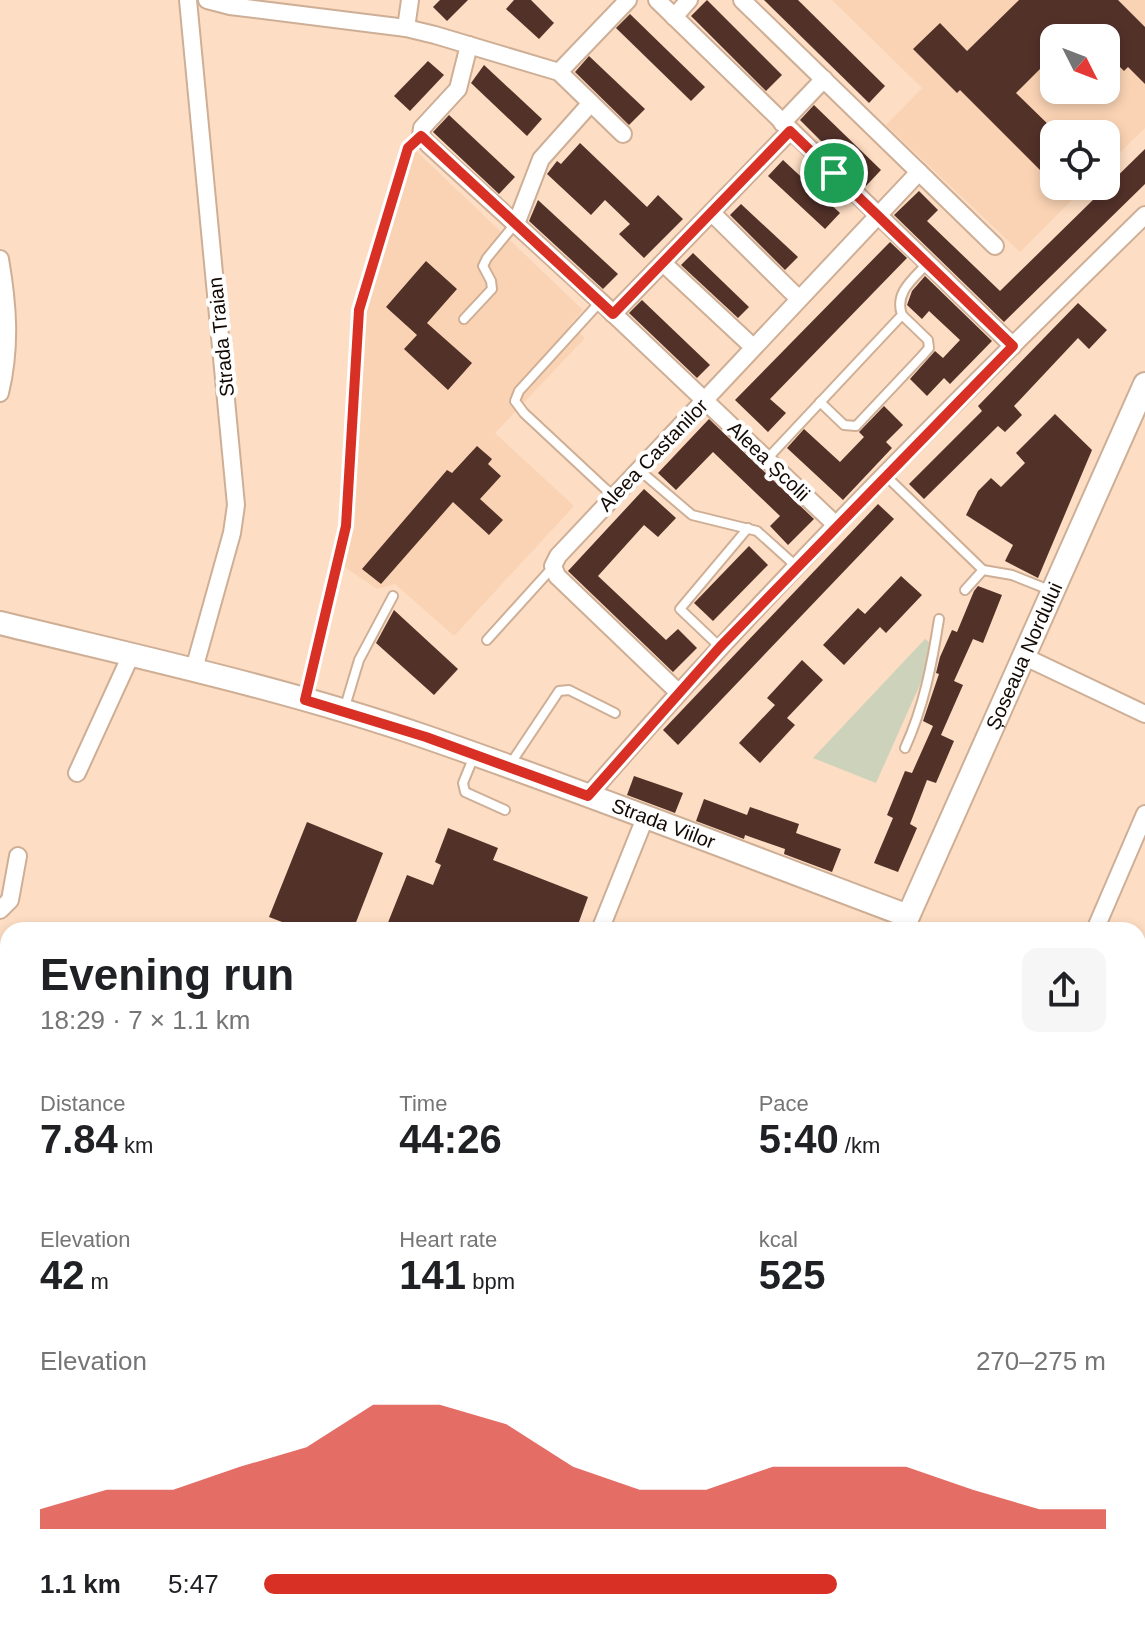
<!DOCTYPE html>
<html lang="en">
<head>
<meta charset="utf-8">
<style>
	:root { --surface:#fff; --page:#f6f6f6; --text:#202124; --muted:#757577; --accent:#d93025 }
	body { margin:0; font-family:Helvetica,sans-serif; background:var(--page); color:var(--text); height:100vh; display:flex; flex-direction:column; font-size:30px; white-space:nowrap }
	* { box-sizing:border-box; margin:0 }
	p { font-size:26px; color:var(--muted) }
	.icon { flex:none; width:44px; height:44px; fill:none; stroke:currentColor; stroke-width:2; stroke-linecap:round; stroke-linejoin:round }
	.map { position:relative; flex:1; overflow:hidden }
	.sheet { position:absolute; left:0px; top:922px; width:1146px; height:708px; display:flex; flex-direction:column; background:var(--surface); border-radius:24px 24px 0 0; box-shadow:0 4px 12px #0003 }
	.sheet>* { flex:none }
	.needle { width:52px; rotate:132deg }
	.controls { position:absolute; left:1040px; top:24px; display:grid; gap:16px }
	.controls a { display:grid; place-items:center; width:80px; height:80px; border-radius:16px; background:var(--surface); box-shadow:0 4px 12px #0003; font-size:40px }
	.pin { position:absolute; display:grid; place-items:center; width:68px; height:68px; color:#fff; margin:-34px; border:4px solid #fff; border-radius:50%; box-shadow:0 2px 8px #0007 }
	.round { display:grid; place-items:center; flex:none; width:84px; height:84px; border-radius:16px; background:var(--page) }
	.headline { display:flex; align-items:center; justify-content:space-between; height:136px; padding:0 40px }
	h1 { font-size:44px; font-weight:700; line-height:60px }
	.metrics { display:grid; grid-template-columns:repeat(3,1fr); gap:12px; height:136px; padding:8px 40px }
	.metrics div { display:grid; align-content:center }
	.metrics b { font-size:40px; font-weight:700 }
	.metrics small { font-size:22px; font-weight:400 }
	.metrics p { font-size:22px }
	.chart { height:224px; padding:16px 40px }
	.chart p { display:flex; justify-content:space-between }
	.chart svg { width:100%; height:144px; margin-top:8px; fill:var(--accent); opacity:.7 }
	ul { padding:0 40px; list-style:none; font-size:26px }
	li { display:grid; grid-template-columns:128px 96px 1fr; align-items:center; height:60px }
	li i { height:20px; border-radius:10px; background:var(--accent) }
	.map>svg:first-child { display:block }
	.built { fill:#fad3b4; fill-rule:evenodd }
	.green { fill:#cdd3ba }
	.building { fill:#523129 }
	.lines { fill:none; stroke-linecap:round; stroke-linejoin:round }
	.lane-casing { stroke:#ceaf96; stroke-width:12 }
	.street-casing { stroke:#ceaf96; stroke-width:20 }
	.secondary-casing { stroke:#ceaf96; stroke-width:26 }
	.path { stroke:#917b6a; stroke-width:2; stroke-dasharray:4 4; stroke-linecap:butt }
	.lane { stroke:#fff; stroke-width:8 }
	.street { stroke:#fff; stroke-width:16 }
	.secondary { stroke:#fff; stroke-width:22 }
	.route-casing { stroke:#fff; stroke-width:16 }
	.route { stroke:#d93025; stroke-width:10 }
	.labels { text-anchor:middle; stroke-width:8; stroke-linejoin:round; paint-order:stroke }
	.street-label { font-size:20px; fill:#130903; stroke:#fff }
</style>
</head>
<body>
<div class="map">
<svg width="1145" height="1630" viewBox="0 0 1145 1630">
	<rect width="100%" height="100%" fill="#fdddc3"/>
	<g class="built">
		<path d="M832,0H1145V128L1106,166V134H1054V186H1086L1020,252L886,125L922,88ZM1054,38H1106V90H1054Z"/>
		<polygon points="411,146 583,310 570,325 585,338 495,433 574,506 454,636 395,584 377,589 340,564 351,527 363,314"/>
	</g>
	<polygon class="green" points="925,639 929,642 926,671 876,783 813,758"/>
	<g class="building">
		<polygon points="440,0 468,0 447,21 433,7"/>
		<polygon points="514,0 531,0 554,23 539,39 506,9"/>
		<polygon points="707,0 782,75 766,91 691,16"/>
		<polygon points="764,0 798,0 885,86 869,103"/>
		<polygon points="1019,0 1118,0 1145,27 1145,84 1128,67 1124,71 1106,53 1106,38 1090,38 1080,28 1071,38 1054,38 1054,55 1016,93 1054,130 1054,172 1048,178 960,90 957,93 913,49 940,23 967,51"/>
		<polygon points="630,14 705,87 691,101 616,28"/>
		<polygon points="589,56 645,109 629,125 575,72"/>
		<polygon points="428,61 444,75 410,111 394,96"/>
		<polygon points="484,65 542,119 527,136 471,83"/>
		<polygon points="814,105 881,170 866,186 800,120"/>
		<polygon points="449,115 515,177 499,194 433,132"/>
		<polygon points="580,143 647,207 658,195 683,219 644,258 619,234 630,224 605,200 591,215 547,174 557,161 561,164"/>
		<polygon points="1145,149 1145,184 1004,322 894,215 919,191 938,210 927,221 1000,291"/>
		<polygon points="783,160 840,213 825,229 768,176"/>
		<polygon points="538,200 618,274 603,289 529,221"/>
		<polygon points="741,204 798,257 785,270 730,215"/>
		<polygon points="890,242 907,258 770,399 786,413 768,432 735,400"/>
		<polygon points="693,253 749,307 738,318 681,265"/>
		<polygon points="426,261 457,289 427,323 472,363 448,390 404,349 417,335 386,307"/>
		<polygon points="925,276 992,341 950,384 944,378 927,396 910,379 935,351 943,358 960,340 929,311 922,319 907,305 912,291"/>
		<polygon points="642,300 710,365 697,378 629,313"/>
		<polygon points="1078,303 1107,330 1089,349 1078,338 1014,406 1022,415 1005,432 998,426 924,499 909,484 982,411 978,406"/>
		<polygon points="884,406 903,425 886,442 892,448 843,500 787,448 804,429 840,462 864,437 859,432"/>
		<polygon points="1055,414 1092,450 1038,578 1005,561 1013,545 966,515 978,491 991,478 1001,487 1025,463 1016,453"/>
		<polygon points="709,419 814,519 788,545 770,526 780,516 713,452 676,490 658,473"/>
		<polygon points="477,446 492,459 488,464 501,476 480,499 503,520 489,535 453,502 381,584 362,569 447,470 452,473"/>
		<polygon points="644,489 676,518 658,537 644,525 598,576 666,640 678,629 697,648 673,672 568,571"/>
		<polygon points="878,504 894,519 678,745 663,730"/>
		<polygon points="749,546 768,565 713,621 694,603"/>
		<polygon points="901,576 922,595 886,633 880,627 844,665 823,645 858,608 865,614"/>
		<polygon points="978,586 1002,595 983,643 973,639 954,681 963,685 941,735 954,741 936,783 927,780 910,824 917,828 898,872 874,863 893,818 887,815 905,771 912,773 933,726 923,721 939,674 936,673 940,657 952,630 957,632 974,591"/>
		<polygon points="394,610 458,669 434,695 376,643"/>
		<polygon points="802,660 823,680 787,718 795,725 760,763 739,743 775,705 767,698"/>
		<polygon points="634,776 683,793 675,813 627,795"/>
		<polygon points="704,799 747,815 750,807 799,824 796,833 841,849 832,872 784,854 785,849 745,835 744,839 696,821"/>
		<polygon points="307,822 383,853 353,930 303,930 269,917"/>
		<polygon points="448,828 498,848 493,860 588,897 576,930 385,930 407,875 433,885 441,865 435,862"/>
	</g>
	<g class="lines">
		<g class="lane-casing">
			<g id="lane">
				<polyline points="600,302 519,391 515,401 524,413 613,496"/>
				<polyline points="464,319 492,289 491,281 483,266 487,258 515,224"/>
				<polyline points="820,402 844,425 856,426 922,356 929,348 928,340 902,315"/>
				<path d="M767,459L902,315C894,293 913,279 927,264"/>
				<polyline points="638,469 692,515 757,531 796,566"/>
				<polyline points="885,475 983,570"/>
				<polyline points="965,590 983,570 1012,575 1052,591"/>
				<polyline points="487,640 553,567"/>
				<polyline points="720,647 680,609 748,528"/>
				<polyline points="344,710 359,660 393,596"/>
				<path d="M905,748C924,706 932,664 939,619"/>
				<polyline points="474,756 463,783 465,792 505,810"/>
				<polyline points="511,763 559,691 569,690 615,713"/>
			</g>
		</g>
		<g class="street-casing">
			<g id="street">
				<polyline points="188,0 236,505 232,533 194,669"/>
				<polyline points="207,0 230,6 406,28 435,35 559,72 591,103 541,159 516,224"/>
				<polyline points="657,0 1013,346"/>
				<polyline points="674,17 689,0"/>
				<polyline points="406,28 410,0"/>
				<polyline points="469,45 458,89 422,128 421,136 428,144 601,302 836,525"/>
				<polyline points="559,72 628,0"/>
				<polyline points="591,103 623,134"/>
				<polyline points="782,123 824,79"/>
				<polyline points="919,172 995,246"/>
				<polyline points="712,213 799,299"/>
				<path d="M0,259C8,305 11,347 0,393"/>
				<polyline points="663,263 753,347"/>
				<polyline points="613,314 790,131"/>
				<polyline points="1023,656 1145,714"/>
				<polyline points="678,692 557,576 553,566 558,556 919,172 742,0"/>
				<polyline points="77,773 131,655"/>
				<path d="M588,796C763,593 953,403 1145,215"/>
				<polyline points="0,910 10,900 18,856"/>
				<polyline points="600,930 645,818"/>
				<polyline points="1095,930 1145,814"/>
				<polyline points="296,1630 297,1622"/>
				<polyline points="793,1630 797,1622"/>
			</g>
		</g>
		<g class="secondary-casing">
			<g id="secondary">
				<path id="s1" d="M0,623C143,658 287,689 426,737C588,793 748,856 908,916"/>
				<path id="s2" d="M902,930L1145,384"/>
				<polyline points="0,1485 8,1487"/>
				<polyline points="396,1622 415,1630"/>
				<polyline points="594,1630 598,1622"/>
			</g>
		</g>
		<polyline class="path" points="310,681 346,526 359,310 409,147"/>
		<use href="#lane" class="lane"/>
		<use href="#street" class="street"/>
		<use href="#secondary" class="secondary"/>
	</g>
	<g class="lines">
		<g class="route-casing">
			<polygon id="route" points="790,131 1013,346 720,647 588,796 426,737 305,700 346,526 359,310 408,148 421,136 613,314"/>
		</g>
		<use href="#route" class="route"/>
	</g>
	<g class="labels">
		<g class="street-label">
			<text transform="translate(221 337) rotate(-96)" y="7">Strada Traian</text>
			<text transform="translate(653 455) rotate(-46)" y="7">Aleea Castanilor</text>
			<text transform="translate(769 461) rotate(44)" y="7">Aleea Școlii</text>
			<text dy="7" stroke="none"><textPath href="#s2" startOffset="300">Șoseaua Nordului</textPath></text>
			<text dy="7" stroke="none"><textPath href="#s1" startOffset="694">Strada Viilor</textPath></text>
		</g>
	</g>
</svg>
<div class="controls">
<a><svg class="needle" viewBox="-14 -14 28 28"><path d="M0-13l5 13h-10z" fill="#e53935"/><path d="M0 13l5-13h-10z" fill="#757577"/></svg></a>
<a><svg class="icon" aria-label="locate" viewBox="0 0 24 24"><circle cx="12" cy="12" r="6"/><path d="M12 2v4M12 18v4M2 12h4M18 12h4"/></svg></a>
</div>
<div class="pin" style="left:834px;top:173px;background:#1e9e55"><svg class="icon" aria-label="arrive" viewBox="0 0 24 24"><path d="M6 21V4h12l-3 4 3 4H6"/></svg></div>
<section class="sheet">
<div class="headline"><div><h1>Evening run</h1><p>18:29 · 7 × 1.1 km</p></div><a class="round"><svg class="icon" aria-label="share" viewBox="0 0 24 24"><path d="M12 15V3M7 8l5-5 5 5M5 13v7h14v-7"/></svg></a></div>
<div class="metrics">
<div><p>Distance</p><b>7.84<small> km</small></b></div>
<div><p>Time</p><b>44:26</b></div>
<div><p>Pace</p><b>5:40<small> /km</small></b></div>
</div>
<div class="metrics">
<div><p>Elevation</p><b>42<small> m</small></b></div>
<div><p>Heart rate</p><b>141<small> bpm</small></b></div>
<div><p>kcal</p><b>525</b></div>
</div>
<div class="chart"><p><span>Elevation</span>270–275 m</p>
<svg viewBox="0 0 160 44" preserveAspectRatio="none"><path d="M0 44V38L10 32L20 32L30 25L40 19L50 6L60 6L70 12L80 25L90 32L100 32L110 25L120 25L130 25L140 32L150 38L160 38V44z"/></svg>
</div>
<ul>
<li><b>1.1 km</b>5:47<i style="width:68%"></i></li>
</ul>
</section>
</div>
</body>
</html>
